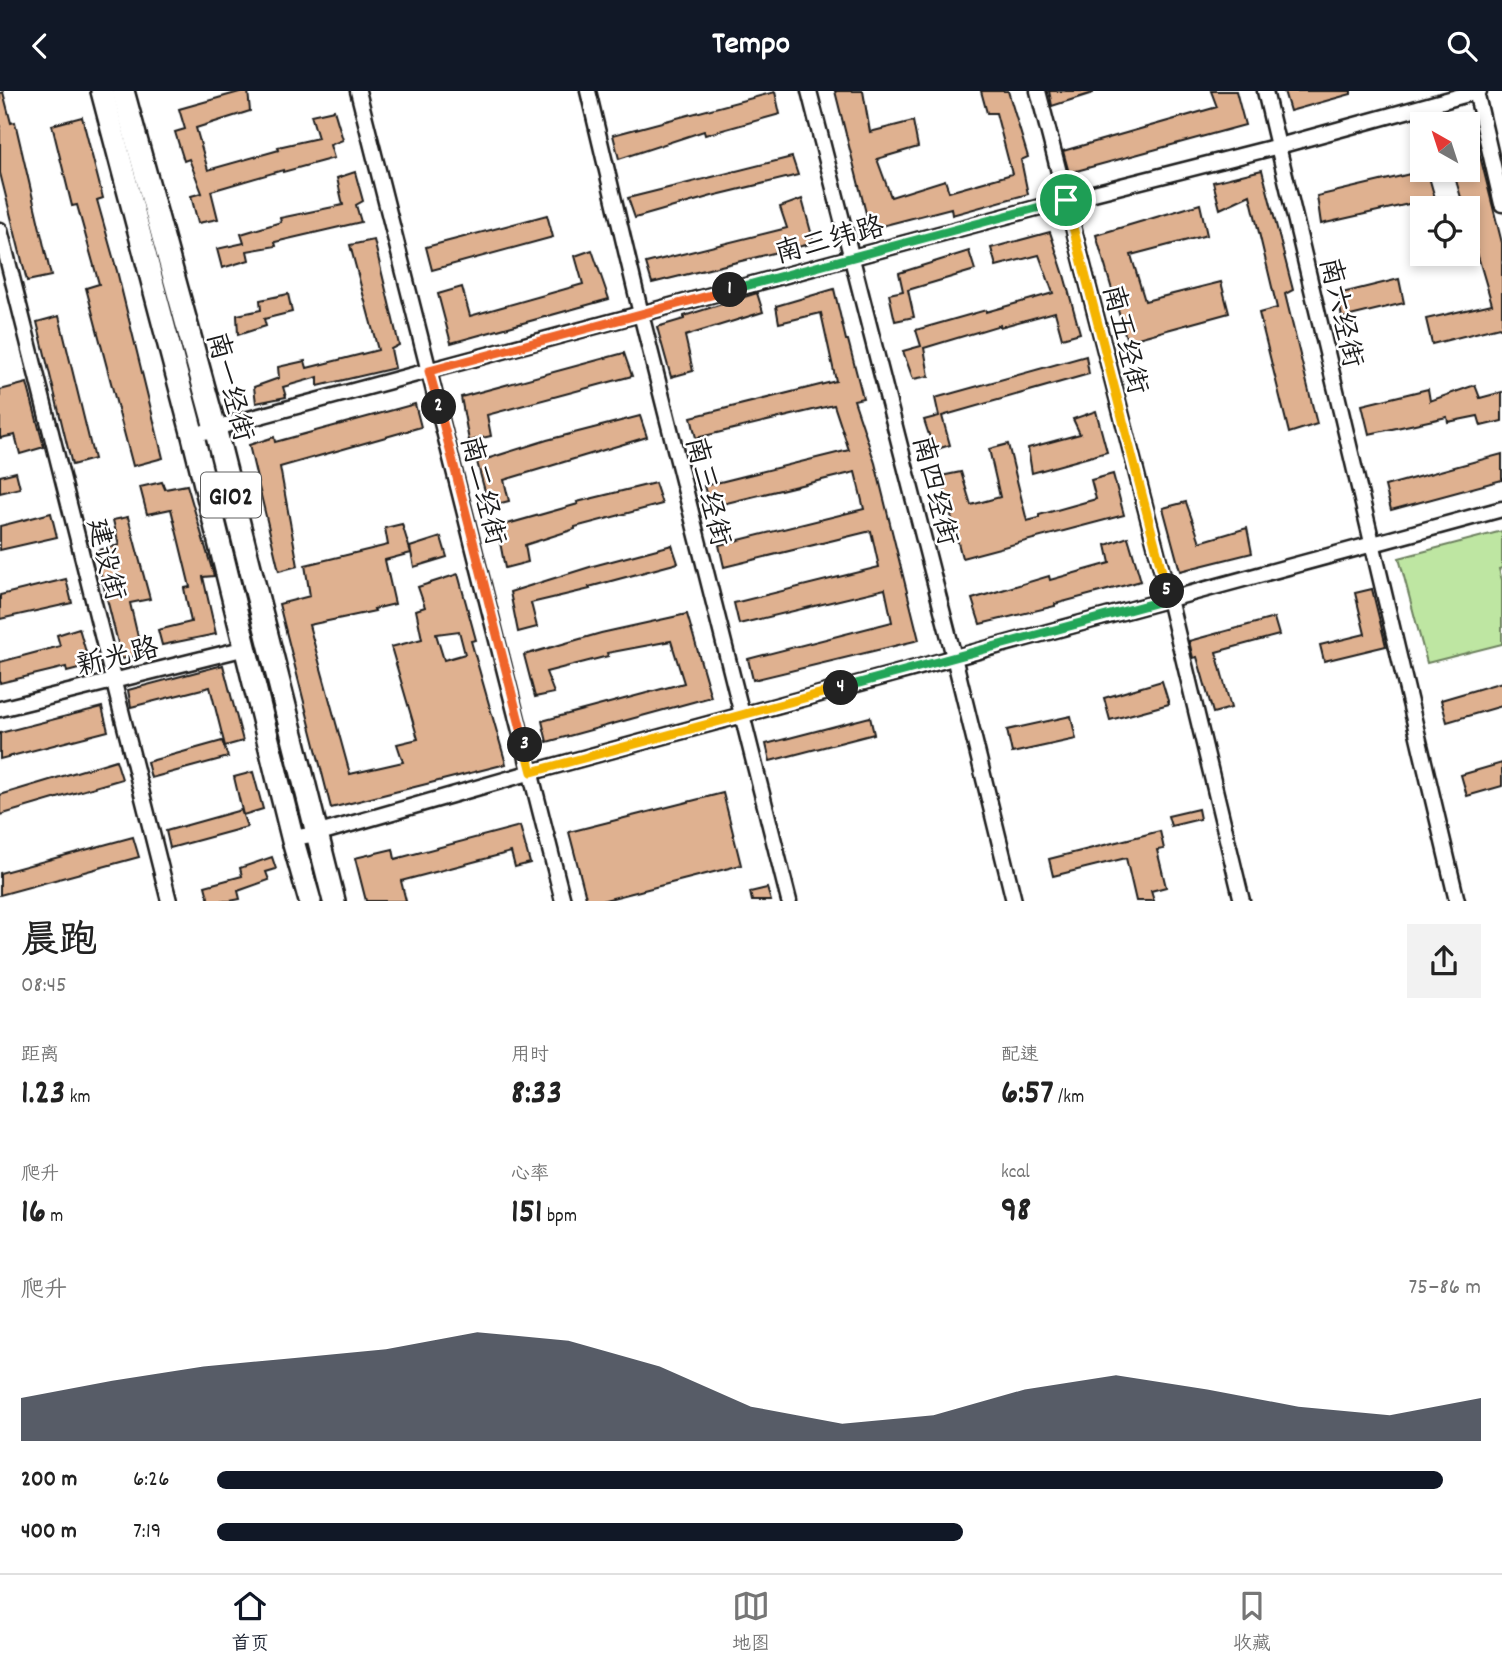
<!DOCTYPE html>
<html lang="zh">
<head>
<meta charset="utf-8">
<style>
	:root { --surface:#fff; --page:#f2f2f2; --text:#222; --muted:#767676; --line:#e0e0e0; --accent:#111827 }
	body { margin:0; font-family:Dekko,"LXGW WenKai TC",sans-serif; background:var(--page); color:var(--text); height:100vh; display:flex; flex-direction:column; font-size:26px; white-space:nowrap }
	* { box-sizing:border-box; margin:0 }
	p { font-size:23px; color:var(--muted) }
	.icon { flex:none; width:38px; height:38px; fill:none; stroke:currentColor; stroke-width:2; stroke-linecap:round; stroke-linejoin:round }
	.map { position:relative; height:810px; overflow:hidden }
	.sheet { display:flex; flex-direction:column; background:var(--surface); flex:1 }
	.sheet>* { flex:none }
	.needle { width:46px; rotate:321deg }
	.fabs { position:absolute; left:1410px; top:21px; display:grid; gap:14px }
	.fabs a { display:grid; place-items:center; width:70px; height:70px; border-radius:0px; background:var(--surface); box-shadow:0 4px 10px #0003; font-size:35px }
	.pin { position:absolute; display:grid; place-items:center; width:60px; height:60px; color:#fff; margin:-30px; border:4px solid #fff; border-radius:50%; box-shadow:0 2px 7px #0007 }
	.km { position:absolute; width:35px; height:35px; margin:-18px; border-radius:50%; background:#222; color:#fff; font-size:19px; line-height:35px; text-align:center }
	.round { display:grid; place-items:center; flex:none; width:74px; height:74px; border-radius:0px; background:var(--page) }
	.overview { display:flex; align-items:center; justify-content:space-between; height:119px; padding:0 21px }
	h1 { font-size:38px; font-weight:700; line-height:52px }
	.metrics { display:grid; grid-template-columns:repeat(3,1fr); gap:10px; height:119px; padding:7px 21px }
	.metrics div { display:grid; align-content:center }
	.metrics b { font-size:35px; font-weight:700 }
	.metrics small { font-size:19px; font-weight:400 }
	.metrics p { font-size:19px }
	.chart { height:196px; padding:14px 21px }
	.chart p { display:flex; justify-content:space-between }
	.chart svg { width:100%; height:126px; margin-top:7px; fill:var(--accent); opacity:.7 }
	ul { padding:0 21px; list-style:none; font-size:23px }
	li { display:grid; grid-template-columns:112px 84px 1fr; align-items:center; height:52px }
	li i { height:18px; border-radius:9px; background:var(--accent) }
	header { display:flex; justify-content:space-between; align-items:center; height:91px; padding:0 21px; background:var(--accent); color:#fff; font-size:32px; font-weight:700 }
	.tab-bar { display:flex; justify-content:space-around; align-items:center; height:98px; border-top:2px solid var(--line); background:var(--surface); font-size:19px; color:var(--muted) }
	.tab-bar a { display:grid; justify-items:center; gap:4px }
	.tab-bar .active { color:var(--accent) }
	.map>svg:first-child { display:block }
	.green { fill:#bee6a2; stroke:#6d815f; stroke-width:2 }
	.building { fill:#dfb190; stroke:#1c1c1c; stroke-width:2; fill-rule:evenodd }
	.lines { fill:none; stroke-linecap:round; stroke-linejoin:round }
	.minor-casing { stroke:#1c1c1c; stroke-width:19 }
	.highway-casing { stroke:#1c1c1c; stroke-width:26 }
	.minor { stroke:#fff; stroke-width:14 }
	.highway { stroke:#fff; stroke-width:21 }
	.split-1-casing { stroke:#fff; stroke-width:14 }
	.split-2-casing { stroke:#fff; stroke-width:14 }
	.split-3-casing { stroke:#fff; stroke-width:14 }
	.split-4-casing { stroke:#fff; stroke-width:14 }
	.split-5-casing { stroke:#fff; stroke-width:14 }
	.split-6-casing { stroke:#fff; stroke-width:14 }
	.split-1 { stroke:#22a559; stroke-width:9 }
	.split-2 { stroke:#f0652b; stroke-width:9 }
	.split-3 { stroke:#f0652b; stroke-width:9 }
	.split-4 { stroke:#f5b400; stroke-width:9 }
	.split-5 { stroke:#22a559; stroke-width:9 }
	.split-6 { stroke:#f5b400; stroke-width:9 }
	.labels { text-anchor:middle; stroke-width:5; stroke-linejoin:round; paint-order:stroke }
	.shield { fill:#fff; stroke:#606060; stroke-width:2 }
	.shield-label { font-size:26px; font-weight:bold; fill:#1c1c1c }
	.street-label { font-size:28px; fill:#1c1c1c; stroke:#fff }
</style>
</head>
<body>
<header><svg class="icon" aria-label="back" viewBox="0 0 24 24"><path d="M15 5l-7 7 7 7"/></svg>Tempo<svg class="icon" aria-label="search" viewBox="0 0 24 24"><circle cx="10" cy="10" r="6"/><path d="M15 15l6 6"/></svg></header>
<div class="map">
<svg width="1502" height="810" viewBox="0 0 1502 810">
	<rect width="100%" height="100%" fill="#fff"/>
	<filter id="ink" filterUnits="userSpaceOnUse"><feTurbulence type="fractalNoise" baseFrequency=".0143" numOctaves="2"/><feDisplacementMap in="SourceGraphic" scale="14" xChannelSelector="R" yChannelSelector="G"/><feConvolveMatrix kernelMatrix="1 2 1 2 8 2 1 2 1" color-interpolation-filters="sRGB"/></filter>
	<g filter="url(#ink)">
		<polygon class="green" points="1502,440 1502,477 1499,478 1502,489 1502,553 1427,572 1399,467"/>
		<g class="building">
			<polygon points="243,0 248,0 250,20 196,37 208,79 279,59 278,56 318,47 311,24 334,19 343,49 330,54 334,67 283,81 283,79 211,100 218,128 198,132 191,105 202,102 189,68 184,70 175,41 185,38 179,18"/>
			<polygon points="835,0 863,0 870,41 913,30 918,56 877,68 891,106 945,89 949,101 1012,83 996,22 987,22 981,0 1008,0 1028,66 1021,69 1028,103 952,124 951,117 870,138"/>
			<polygon points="1049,0 1093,0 1093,2 1052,15"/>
			<polygon points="1211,0 1236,0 1245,34 1069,82 1063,60 1217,16"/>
			<polygon points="1284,0 1351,0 1351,3 1290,20"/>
			<polygon points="3,1 11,32 15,31 51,185 27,190 0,82 0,2"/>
			<polygon points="775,1 780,23 705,44 704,40 619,68 613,44"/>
			<polygon points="82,26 103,107 97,109 117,180 163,367 133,375 86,197 99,193 77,114 72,115 52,34"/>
			<polygon points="1478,57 1502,152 1502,237 1500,237 1499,236 1432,253 1426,228 1492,213 1468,131 1468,117 1464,117 1453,79 1468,79 1468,60"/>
			<polygon points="792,66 798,84 712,105 635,127 628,107"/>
			<polygon points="1262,79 1293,199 1285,203 1317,333 1289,342 1259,222 1277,217 1250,104 1220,118 1213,91"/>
			<polygon points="1427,79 1435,107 1321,133 1317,105"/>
			<polygon points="355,81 363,110 356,114 361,131 275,151 276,155 247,160 249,169 222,177 217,158 244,152 241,143 281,131 280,127 343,114 337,87"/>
			<polygon points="802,108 814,152 652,192 646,172 787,137 780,116"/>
			<polygon points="1200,113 1207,144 1131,164 1145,210 1221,191 1229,222 1127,250 1096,144"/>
			<polygon points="547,124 553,146 432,179 426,156"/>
			<polygon points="1050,141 1064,184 1080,242 1062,247 1055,221 1000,236 1000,234 924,257 929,285 913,288 903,260 921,255 916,239 986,219 986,221 1053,202 1039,164 996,175 991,157"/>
			<polygon points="374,149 399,254 391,258 395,277 318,295 318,286 283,296 286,306 256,312 254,296 279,287 278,276 305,270 307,277 378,259 350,154"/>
			<polygon points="592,159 609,208 451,252 438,203 462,196 470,225 583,193 575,165"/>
			<polygon points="969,160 975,179 908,199 914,226 895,230 889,203 903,200 899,182"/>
			<polygon points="1399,188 1404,212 1342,227 1338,203"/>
			<polygon points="834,198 846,249 848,249 863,307 854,309 875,372 919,549 753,589 748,568 892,531 885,498 739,533 734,512 879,476 871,440 724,476 719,454 864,418 855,381 710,416 704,395 849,359 834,314 696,347 691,326 836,290 821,222 779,232 776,215"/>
			<polygon points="757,202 763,221 685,245 693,280 671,286 657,236 684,228 684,225"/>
			<polygon points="288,203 292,221 264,228 266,235 238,244 237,224 261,219 260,209"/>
			<polygon points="59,225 94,368 72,374 37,231"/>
			<polygon points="624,262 632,285 487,324 491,345 469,350 461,306"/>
			<polygon points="1086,265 1089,283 942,325 950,354 934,359 924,329 939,325 935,307"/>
			<polygon points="27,292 44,356 20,363 15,344 0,347 0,299"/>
			<polygon points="1475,294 1480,307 1502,301 1502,330 1481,335 1478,325 1448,331 1447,326 1369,343 1362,314 1428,298 1430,310"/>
			<polygon points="415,313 421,336 280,376 298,475 279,480 249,354 274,346 275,351"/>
			<polygon points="1096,320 1107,361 1032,382 1028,357 1080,343 1073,328"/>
			<polygon points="640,325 647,346 504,389 509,410 489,415 477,371 547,349"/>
			<polygon points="1008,353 1027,430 1039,427 1039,424 1096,408 1091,389 1113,383 1124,424 962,467 941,385 961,381 971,414 1000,406 989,358"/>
			<polygon points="1502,363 1502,389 1391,419 1385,395"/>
			<polygon points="16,381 20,397 0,402 0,385"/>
			<polygon points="162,391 165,398 187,394 214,485 203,486 216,543 162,554 158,539 191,531 184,497 190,496 171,418 147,423 140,396"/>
			<polygon points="655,392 662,413 575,436 575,438 525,454 528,471 505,477 497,436 578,413 577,411"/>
			<polygon points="1186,411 1200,451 1247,437 1252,462 1180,480 1163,417"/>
			<polygon points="51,422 57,446 0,459 0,435"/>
			<polygon points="128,426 150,508 130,512 142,563 122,568 95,460 119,454 113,429"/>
			<path d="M402,433L411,462L385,469L395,513L374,518L375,520L309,534L350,683L403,671L397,653L418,648L391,556L422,548L416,519L425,516L418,496L458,483L476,549L471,550L506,673L331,717L279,513L310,505L305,474L388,454L385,437ZM459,540L465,563L444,569L436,543Z"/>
			<polygon points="441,446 447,466 414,476 410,456"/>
			<polygon points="1128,446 1141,490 1055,513 1055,515 980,533 972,508 1049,485 1050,489 1110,472 1106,454"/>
			<polygon points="672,454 678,472 589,496 590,498 531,512 537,536 518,541 510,501 593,475"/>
			<polygon points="66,488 72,512 0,528 0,504"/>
			<polygon points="1372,498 1386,555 1324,570 1320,554 1365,543 1355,502"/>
			<polygon points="687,523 711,606 547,651 542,630 684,592 671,550 607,562 608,565 546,581 554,602 535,606 524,564 601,542"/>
			<polygon points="1274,527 1279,544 1216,561 1231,617 1213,622 1197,566 1193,567 1189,550"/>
			<polygon points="79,537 90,575 67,581 66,576 0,592 0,571 60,555 57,544"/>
			<polygon points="223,574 243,650 225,655 210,596 131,616 128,599"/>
			<polygon points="1162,590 1169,613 1110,629 1104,607"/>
			<polygon points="1502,591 1502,615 1447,631 1441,609"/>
			<polygon points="102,616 108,640 0,668 0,642"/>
			<polygon points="1071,625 1076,648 1012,662 1007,639"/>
			<polygon points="870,626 874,643 770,670 766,653"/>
			<polygon points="222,650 228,666 151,687 147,671"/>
			<polygon points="116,669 122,688 0,724 0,704"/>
			<polygon points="1502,672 1502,695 1467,705 1461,684"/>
			<polygon points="253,681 263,718 243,724 234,686"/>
			<polygon points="723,702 741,774 601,810 587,810 569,741"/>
			<polygon points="1198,718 1200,728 1171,735 1168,725"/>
			<polygon points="241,719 247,736 170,757 166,740"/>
			<polygon points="520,735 530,772 515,776 511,761 401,790 406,810 366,810 355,767 393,758 395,768"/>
			<polygon points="1160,740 1164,758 1157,759 1166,796 1151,800 1154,810 1136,810 1126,767 1053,785 1049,768"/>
			<polygon points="133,746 139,766 0,804 0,782"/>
			<polygon points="272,766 276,778 266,781 269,789 238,800 240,808 230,810 209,810 205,795 242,785 240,777"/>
			<polygon points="767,797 771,810 752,810 750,801"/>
		</g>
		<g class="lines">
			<g class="minor-casing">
				<g id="minor">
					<polyline points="358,0 563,810"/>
					<polyline points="588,0 641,223 789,810"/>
					<polyline points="809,0 954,566 1014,810"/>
					<polyline points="1038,0 1169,508 1242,810"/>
					<polyline points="1265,0 1457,810"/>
					<polyline points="1476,0 1502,113"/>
					<polyline points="0,139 169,810"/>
					<polyline points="193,345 215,337 1066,109 1279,55 1479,0"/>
					<polyline points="0,618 246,557"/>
					<polyline points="299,746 316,743 532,681 1502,418"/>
				</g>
			</g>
			<g class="highway-casing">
				<g id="highway">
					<polyline points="102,0 193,345 293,750 310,810"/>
					<polyline points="123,0 215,337 334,810"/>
				</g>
			</g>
			<use href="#minor" class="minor"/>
			<use href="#highway" class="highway"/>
		</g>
	</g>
	<g class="lines" filter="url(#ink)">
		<g class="split-1-casing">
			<polyline id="split-1" points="730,199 1066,109"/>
		</g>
		<g class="split-2-casing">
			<polyline id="split-2" points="439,316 429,280 730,199"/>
		</g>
		<g class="split-3-casing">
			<polyline id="split-3" points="439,316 525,654"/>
		</g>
		<g class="split-4-casing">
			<polyline id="split-4" points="525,654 532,681 841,597"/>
		</g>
		<g class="split-5-casing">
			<polyline id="split-5" points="841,597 1169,508 1167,500"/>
		</g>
		<g class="split-6-casing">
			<polyline id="split-6" points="1066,109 1167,500"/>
		</g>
		<use href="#split-1" class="split-1"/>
		<use href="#split-2" class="split-2"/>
		<use href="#split-3" class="split-3"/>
		<use href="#split-4" class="split-4"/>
		<use href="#split-5" class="split-5"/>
		<use href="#split-6" class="split-6"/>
	</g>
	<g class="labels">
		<rect class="shield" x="201" y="381.5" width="60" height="45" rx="5"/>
		<g class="shield-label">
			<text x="231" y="413">G102</text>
		</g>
		<g class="street-label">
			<text transform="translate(829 147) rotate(-15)" y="10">南三纬路</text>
			<text transform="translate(1343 221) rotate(77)" y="10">南六经街</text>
			<text transform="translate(1127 248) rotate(76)" y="10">南五经街</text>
			<text transform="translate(232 295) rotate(75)" y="10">南一经街</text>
			<text transform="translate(485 399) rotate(76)" y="10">南二经街</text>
			<text transform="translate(937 399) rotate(76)" y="10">南四经街</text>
			<text transform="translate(710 400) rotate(76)" y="10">南三经街</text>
			<text transform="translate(108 468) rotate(76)" y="10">建设街</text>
			<text transform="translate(117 564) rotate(-14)" y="10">新光路</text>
		</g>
	</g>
</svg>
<div class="fabs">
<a><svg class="needle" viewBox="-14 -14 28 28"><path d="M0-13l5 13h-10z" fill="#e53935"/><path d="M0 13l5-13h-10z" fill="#767676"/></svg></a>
<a><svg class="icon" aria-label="locate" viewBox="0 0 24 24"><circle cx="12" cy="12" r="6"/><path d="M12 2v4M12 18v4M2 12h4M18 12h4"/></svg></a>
</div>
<div class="pin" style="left:1066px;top:109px;background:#1e9e55"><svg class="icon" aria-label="arrive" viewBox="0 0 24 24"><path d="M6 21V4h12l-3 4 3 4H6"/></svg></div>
<b class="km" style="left:730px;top:199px">1</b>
<b class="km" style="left:439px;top:316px">2</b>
<b class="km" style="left:525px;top:654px">3</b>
<b class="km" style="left:841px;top:597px">4</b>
<b class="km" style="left:1167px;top:500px">5</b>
</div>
<section class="sheet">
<div class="overview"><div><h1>晨跑</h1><p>08:45</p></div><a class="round"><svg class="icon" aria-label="share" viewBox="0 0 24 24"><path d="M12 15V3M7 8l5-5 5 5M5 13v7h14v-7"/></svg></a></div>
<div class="metrics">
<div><p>距离</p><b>1.23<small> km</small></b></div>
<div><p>用时</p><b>8:33</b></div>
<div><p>配速</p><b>6:57<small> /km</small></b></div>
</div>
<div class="metrics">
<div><p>爬升</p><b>16<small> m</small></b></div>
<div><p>心率</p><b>151<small> bpm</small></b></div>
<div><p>kcal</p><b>98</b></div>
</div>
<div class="chart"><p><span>爬升</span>75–86 m</p>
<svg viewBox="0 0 160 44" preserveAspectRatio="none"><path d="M0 44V29L10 23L20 18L30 15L40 12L50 6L60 9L70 18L80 32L90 38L100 35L110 26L120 21L130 26L140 32L150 35L160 29V44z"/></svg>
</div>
<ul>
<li><b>200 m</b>6:26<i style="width:97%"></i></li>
<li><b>400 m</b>7:19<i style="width:59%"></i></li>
</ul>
</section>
<nav class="tab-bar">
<a class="active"><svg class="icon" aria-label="home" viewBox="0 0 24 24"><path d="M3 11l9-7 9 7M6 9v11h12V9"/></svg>首页</a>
<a><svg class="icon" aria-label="map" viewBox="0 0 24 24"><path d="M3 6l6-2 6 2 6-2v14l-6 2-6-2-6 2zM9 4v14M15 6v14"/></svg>地图</a>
<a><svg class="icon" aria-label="saved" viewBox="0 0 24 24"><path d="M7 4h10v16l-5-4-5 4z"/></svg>收藏</a>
</nav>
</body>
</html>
